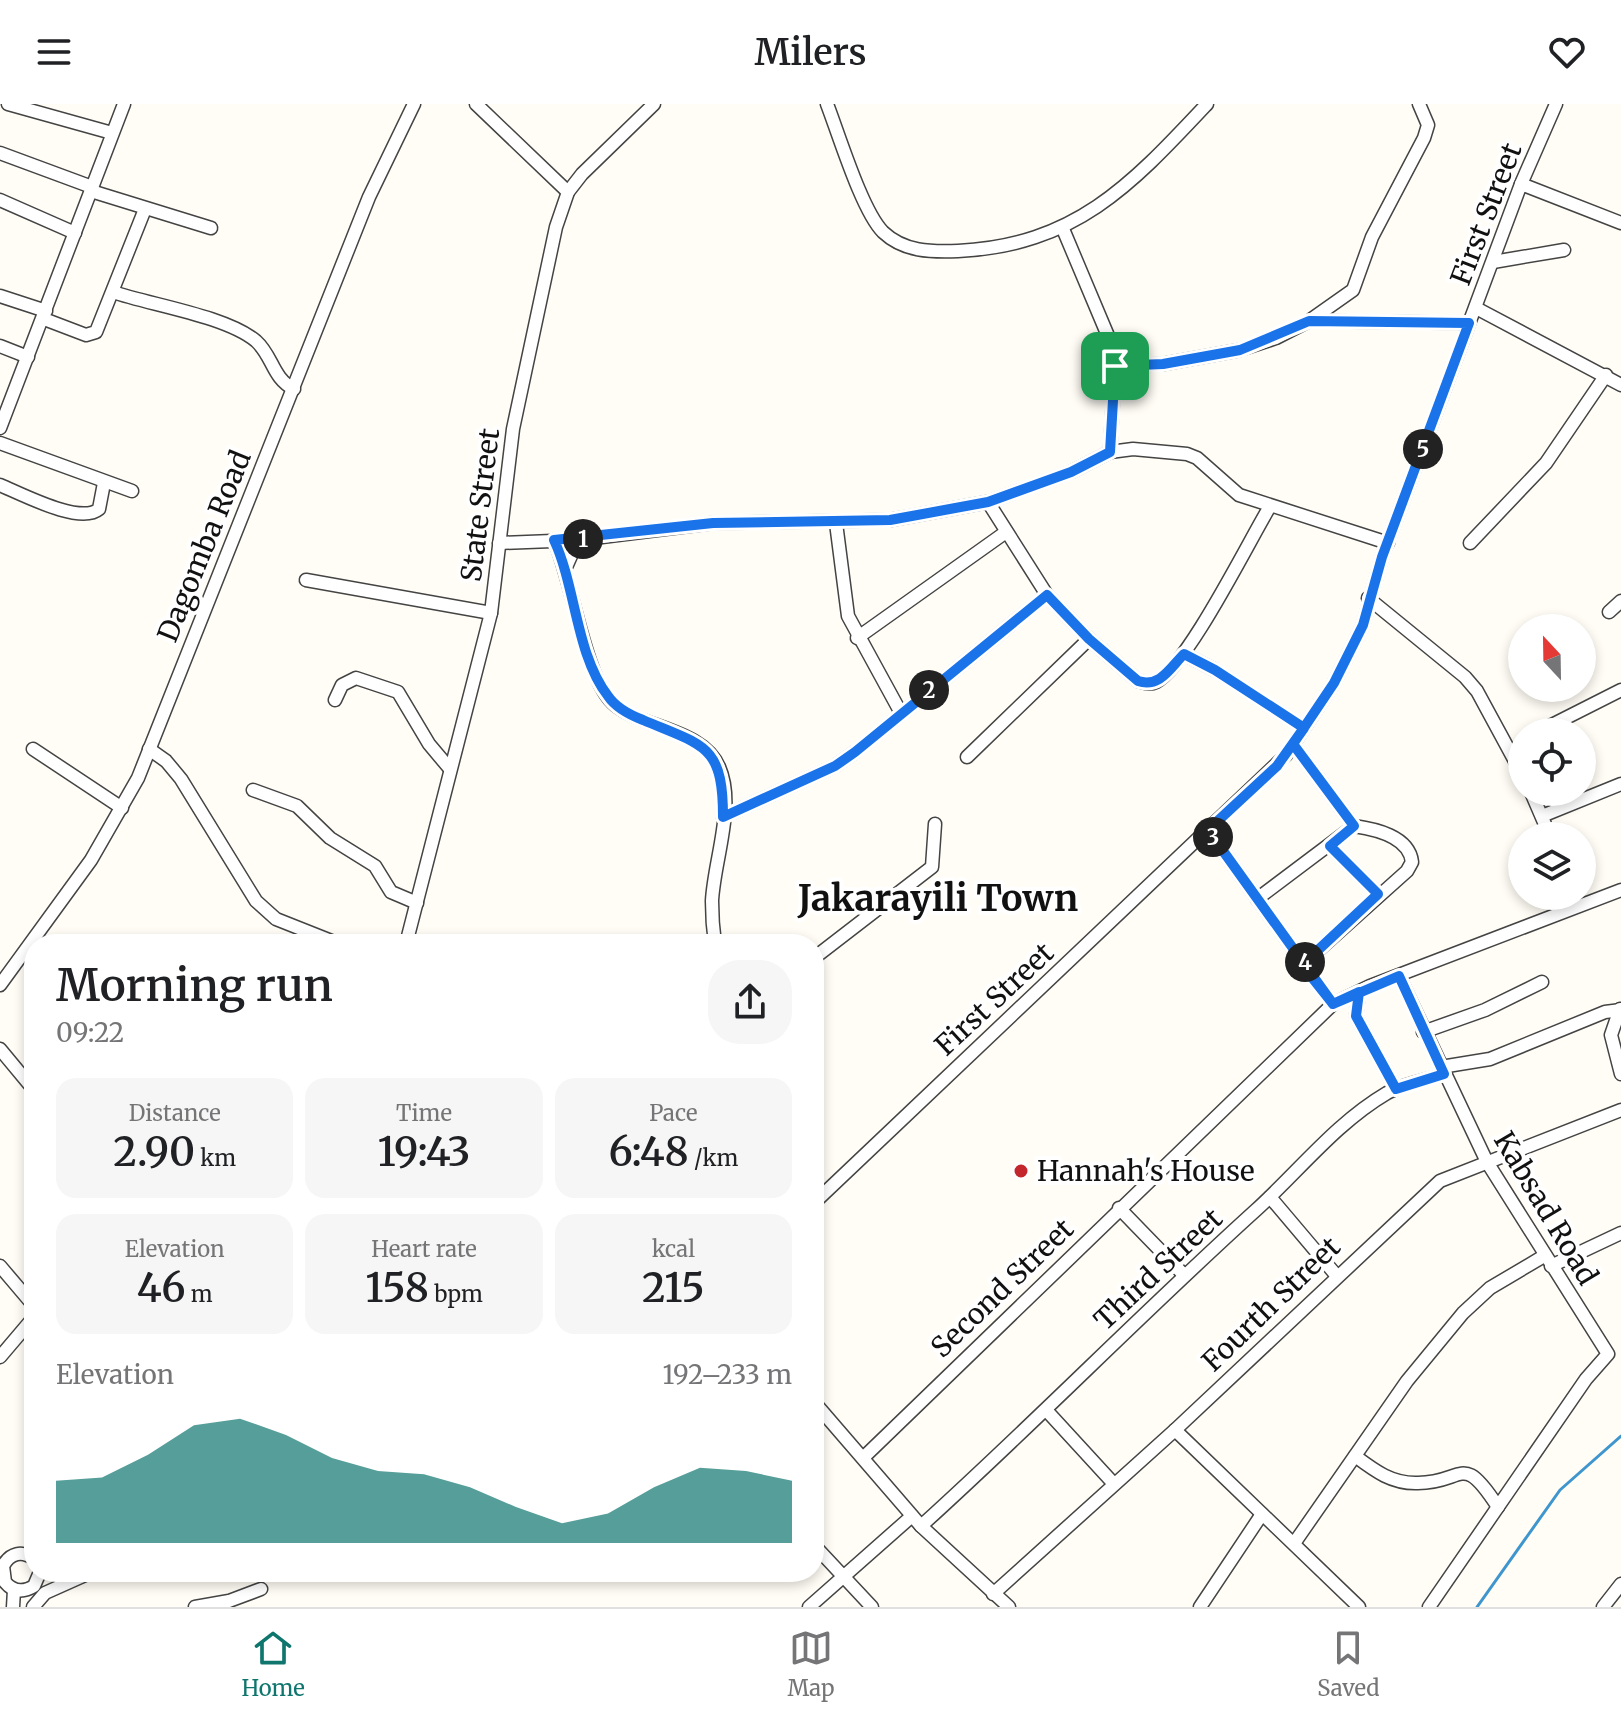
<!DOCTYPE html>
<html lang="en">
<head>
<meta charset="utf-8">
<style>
	:root { --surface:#fff; --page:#f6f6f6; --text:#202124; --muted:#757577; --line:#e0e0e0; --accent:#0f766e }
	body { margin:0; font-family:Merriweather,serif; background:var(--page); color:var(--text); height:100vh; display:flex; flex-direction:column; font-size:30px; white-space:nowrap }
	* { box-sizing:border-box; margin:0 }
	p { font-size:26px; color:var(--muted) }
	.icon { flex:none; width:44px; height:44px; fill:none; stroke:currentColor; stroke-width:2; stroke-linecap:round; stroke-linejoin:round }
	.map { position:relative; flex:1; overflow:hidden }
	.drawer { position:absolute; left:24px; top:830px; width:800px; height:648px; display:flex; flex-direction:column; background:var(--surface); border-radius:32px; box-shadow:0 4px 12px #0003 }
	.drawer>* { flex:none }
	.needle { width:52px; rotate:338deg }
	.buttons { position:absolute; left:1508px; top:510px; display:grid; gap:16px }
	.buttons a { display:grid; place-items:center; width:88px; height:88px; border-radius:50%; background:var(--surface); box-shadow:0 4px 12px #0003; font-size:40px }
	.pin { position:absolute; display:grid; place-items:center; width:68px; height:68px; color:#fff; margin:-34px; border-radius:16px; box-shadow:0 4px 12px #0006 }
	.km { position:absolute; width:40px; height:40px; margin:-20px; border-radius:50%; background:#222; color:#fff; font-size:22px; line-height:40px; text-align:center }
	.round { display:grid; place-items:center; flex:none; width:84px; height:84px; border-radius:32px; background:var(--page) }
	.overview { display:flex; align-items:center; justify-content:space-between; height:136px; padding:0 32px }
	h1 { font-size:44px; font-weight:600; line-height:60px }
	.figures { display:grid; grid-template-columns:repeat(3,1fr); gap:12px; height:136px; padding:8px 32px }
	.figures div { display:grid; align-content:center; border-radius:20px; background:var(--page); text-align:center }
	.figures b { font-size:40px; font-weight:600 }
	.figures small { font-size:22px; font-weight:400 }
	.figures p { font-size:22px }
	.chart { height:224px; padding:16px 32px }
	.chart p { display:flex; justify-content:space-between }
	.chart svg { width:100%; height:144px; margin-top:8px; fill:var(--accent); opacity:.7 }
	header { display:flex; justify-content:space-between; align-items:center; height:104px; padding:0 32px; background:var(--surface); font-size:36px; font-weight:600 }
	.tab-bar { display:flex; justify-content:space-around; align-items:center; height:112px; border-top:2px solid var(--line); background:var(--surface); font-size:22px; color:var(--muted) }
	.tab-bar a { display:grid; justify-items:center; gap:4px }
	.tab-bar .selected { color:var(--accent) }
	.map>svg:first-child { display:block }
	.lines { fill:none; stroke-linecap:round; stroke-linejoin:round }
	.stream { stroke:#3f96cf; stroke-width:3 }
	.minor-casing { stroke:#444; stroke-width:15 }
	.minor { stroke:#fff; stroke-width:12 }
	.route-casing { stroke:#fff; stroke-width:16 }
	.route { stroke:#1a73e8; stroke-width:10 }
	.poi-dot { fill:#c4262e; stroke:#fff; stroke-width:3 }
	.labels { text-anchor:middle; stroke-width:8; stroke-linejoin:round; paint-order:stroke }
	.street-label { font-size:28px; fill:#111; stroke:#fff }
	.poi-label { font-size:28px; fill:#111; stroke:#fff; text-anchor:start }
	.district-label { font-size:36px; font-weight:bold; fill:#111; stroke:#fff }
</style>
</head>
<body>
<header><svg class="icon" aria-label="menu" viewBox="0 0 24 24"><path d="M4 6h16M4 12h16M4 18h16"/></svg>Milers<svg class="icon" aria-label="heart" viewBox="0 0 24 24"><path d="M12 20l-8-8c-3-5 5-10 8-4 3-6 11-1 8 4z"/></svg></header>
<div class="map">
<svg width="1621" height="1503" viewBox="0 0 1621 1503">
	<rect width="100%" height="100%" fill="#fffdf5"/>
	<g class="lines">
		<polyline class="stream" points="1477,1503 1560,1386 1621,1332"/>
		<g class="minor-casing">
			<g id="minor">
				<polyline points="8,0 112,29"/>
				<polyline points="476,0 568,88"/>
				<path d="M827,0C839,31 862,107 883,128C904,148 931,148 958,147C1076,141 1131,81 1207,0"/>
				<polyline points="0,49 92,83"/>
				<polyline points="1521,80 1621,119"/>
				<polyline points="91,87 211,124"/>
				<polyline points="0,96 75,129"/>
				<polyline points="1063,125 1111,239 1115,262 1110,348"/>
				<polyline points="1493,158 1564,146"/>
				<path d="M113,188C151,201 226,212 256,237C273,252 272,274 294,285"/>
				<polyline points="0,192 46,207"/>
				<polyline points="1476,204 1621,281"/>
				<polyline points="44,215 86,231 96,228 145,105"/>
				<polyline points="1309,217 1353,186 1372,133 1424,34 1428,21 1419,0"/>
				<polyline points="0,242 28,253"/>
				<polyline points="1115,262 1163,260 1240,246 1276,234 1309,217 1469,219"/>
				<polyline points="0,324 124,0"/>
				<polyline points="0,339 132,387"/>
				<path d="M0,381C22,390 80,421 99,405L104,379"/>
				<path d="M988,398L1047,491L1089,535L1138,577C1145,579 1150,581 1156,578C1187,562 1248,439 1269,404"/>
				<polyline points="836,419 848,512 901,609"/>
				<path d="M554,436C572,474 585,578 615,601C645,625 703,625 719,663C736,702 714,756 712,797C712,811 713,826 715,840"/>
				<polyline points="499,439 578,436 713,419 890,416 988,398 1071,368 1110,348 1133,345 1187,350 1197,354 1239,391 1388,439"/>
				<polyline points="1470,439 1546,359 1606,271"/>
				<polyline points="566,463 578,436"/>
				<polyline points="306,476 491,509"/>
				<polyline points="1368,494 1465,573 1477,587 1522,670"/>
				<polyline points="1609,508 1621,497"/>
				<polyline points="857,534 1006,428"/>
				<polyline points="1184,550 1215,566 1304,624"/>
				<polyline points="335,596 342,581 356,574 398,588 429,640 450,665"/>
				<polyline points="1538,628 1621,586"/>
				<polyline points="33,645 122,704"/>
				<polyline points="149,645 166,657 181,675 256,797 276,815 339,840"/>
				<polyline points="967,653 1089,535"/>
				<polyline points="253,686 297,702 330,734 375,762 391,788 417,799"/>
				<polyline points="1531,688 1550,732"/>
				<polyline points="1542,712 1621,680"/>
				<polyline points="723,713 835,662 855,648 1047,491"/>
				<polyline points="1208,726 1333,900"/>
				<polyline points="1330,742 1378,790"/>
				<polyline points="1257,795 1354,722 1293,640"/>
				<polyline points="406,840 491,509 513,325 556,123 568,88 582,70 654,0"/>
				<polyline points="814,854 932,763 935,720"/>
				<path d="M1302,861L1407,767L1412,758C1409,732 1375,725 1354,722"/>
				<polyline points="1399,872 1487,1058 1608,1250 1586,1275 1429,1503"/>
				<polyline points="0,881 91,756 138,674 369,93 414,0"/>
				<polyline points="1359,888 1356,912 1396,985"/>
				<polyline points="1620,905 1611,931 1621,970"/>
				<polyline points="1423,928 1485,906 1542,878"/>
				<polyline points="0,945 34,986"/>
				<polyline points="1441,963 1490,955 1605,908 1621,906"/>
				<polyline points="1270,1093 1336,1171"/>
				<polyline points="814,1099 1286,651 1334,579 1363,521 1382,453 1521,80 1556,0"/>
				<polyline points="1119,1104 1184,1171"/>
				<polyline points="0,1162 34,1202"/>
				<polyline points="1551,1162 1621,1129"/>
				<polyline points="0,1253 34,1213"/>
				<polyline points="814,1298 921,1422 1009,1503"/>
				<polyline points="1047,1307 1114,1380"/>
				<polyline points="1175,1326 1359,1503"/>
				<path d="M1355,1352C1375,1367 1392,1380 1418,1379C1465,1379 1461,1346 1498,1403"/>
				<polyline points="864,1353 1333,900 1370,882 1621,786"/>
				<path d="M921,1422C1035,1319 1142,1209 1256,1106C1299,1067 1336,1019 1387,989C1404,980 1426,976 1444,970"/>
				<polyline points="1295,1438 1407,1277 1463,1209 1490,1184 1544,1152"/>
				<polyline points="814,1441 872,1503"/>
				<path d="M34,1455C22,1446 10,1449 3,1462L5,1478C13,1488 23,1489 34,1482L40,1468"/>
				<polyline points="993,1490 1175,1326 1440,1077 1621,1006"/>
				<polyline points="13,1503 14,1486"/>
				<polyline points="33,1503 45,1489 92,1468"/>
				<polyline points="195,1503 229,1497 261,1485"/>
				<polyline points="809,1503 912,1412"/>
				<polyline points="1200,1503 1262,1410"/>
				<polyline points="1603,1503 1621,1480"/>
			</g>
		</g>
		<use href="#minor" class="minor"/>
	</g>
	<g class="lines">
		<g class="route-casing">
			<path id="route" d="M1115,262L1110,348L1071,368L988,398L890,416L713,419L554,436C576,483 576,551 608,592C616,604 630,611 643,616C704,642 723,640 723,713L835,662L855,648L1047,491L1089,535L1138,577C1160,584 1170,564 1184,550L1215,566L1304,624L1277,662L1208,726L1333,900L1399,872L1444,970L1396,985L1356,912L1359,888L1333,900L1302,861L1378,790L1330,742L1354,722L1293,640L1334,579L1363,521L1382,453L1469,219L1309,217L1240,246L1163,260L1115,262"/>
		</g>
		<use href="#route" class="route"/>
	</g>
	<circle class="poi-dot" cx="1021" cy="1067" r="8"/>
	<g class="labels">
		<g class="street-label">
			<text transform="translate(1486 110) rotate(-69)" y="10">First Street</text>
			<text transform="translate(480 401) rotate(-83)" y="10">State Street</text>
			<text transform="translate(204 442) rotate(-68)" y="10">Dagomba Road</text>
			<text transform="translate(994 895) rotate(-43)" y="10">First Street</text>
			<text transform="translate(1546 1104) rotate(59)" y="10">Kabsad Road</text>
			<text transform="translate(1158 1165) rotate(-43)" y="10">Third Street</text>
			<text transform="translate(1002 1184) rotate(-44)" y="10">Second Street</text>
			<text transform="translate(1271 1200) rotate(-44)" y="10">Fourth Street</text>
		</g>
		<g class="poi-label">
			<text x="1037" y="1077">Hannah's House</text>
		</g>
		<g class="district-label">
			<text x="938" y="807">Jakarayili Town</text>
		</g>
	</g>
</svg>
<div class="buttons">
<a><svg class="needle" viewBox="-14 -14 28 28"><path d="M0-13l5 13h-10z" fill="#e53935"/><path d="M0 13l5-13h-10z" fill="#757577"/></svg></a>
<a><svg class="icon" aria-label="locate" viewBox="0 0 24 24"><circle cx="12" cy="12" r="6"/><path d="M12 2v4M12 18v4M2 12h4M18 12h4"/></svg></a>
<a><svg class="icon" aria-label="layers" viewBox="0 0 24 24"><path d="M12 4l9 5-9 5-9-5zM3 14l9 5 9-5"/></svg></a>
</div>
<div class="pin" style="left:1115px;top:262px;background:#1e9e55"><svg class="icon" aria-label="arrive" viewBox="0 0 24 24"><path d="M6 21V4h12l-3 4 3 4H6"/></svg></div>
<b class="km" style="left:583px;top:435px">1</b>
<b class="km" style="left:929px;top:586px">2</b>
<b class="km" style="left:1213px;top:733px">3</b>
<b class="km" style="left:1305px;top:858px">4</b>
<b class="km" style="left:1423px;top:345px">5</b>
<section class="drawer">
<div class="overview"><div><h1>Morning run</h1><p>09:22</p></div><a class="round"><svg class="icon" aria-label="share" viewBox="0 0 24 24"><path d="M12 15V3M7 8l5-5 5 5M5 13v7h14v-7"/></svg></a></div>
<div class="figures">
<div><p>Distance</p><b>2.90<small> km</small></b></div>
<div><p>Time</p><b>19:43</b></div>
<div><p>Pace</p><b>6:48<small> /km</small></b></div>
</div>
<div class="figures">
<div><p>Elevation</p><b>46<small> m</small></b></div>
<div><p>Heart rate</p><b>158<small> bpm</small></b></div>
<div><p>kcal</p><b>215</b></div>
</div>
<div class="chart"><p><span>Elevation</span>192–233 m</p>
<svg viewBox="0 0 160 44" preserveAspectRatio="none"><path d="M0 44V25L10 24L20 17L30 8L40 6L50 11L60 18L70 22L80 23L90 27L100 33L110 38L120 35L130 27L140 21L150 22L160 25V44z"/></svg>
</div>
</section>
</div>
<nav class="tab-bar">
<a class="selected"><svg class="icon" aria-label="home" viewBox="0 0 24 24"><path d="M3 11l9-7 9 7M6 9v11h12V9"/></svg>Home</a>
<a><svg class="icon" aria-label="map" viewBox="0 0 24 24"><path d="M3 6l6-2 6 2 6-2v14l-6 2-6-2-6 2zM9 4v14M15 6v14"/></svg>Map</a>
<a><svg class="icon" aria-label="saved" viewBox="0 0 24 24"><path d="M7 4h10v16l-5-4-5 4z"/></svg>Saved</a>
</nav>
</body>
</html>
